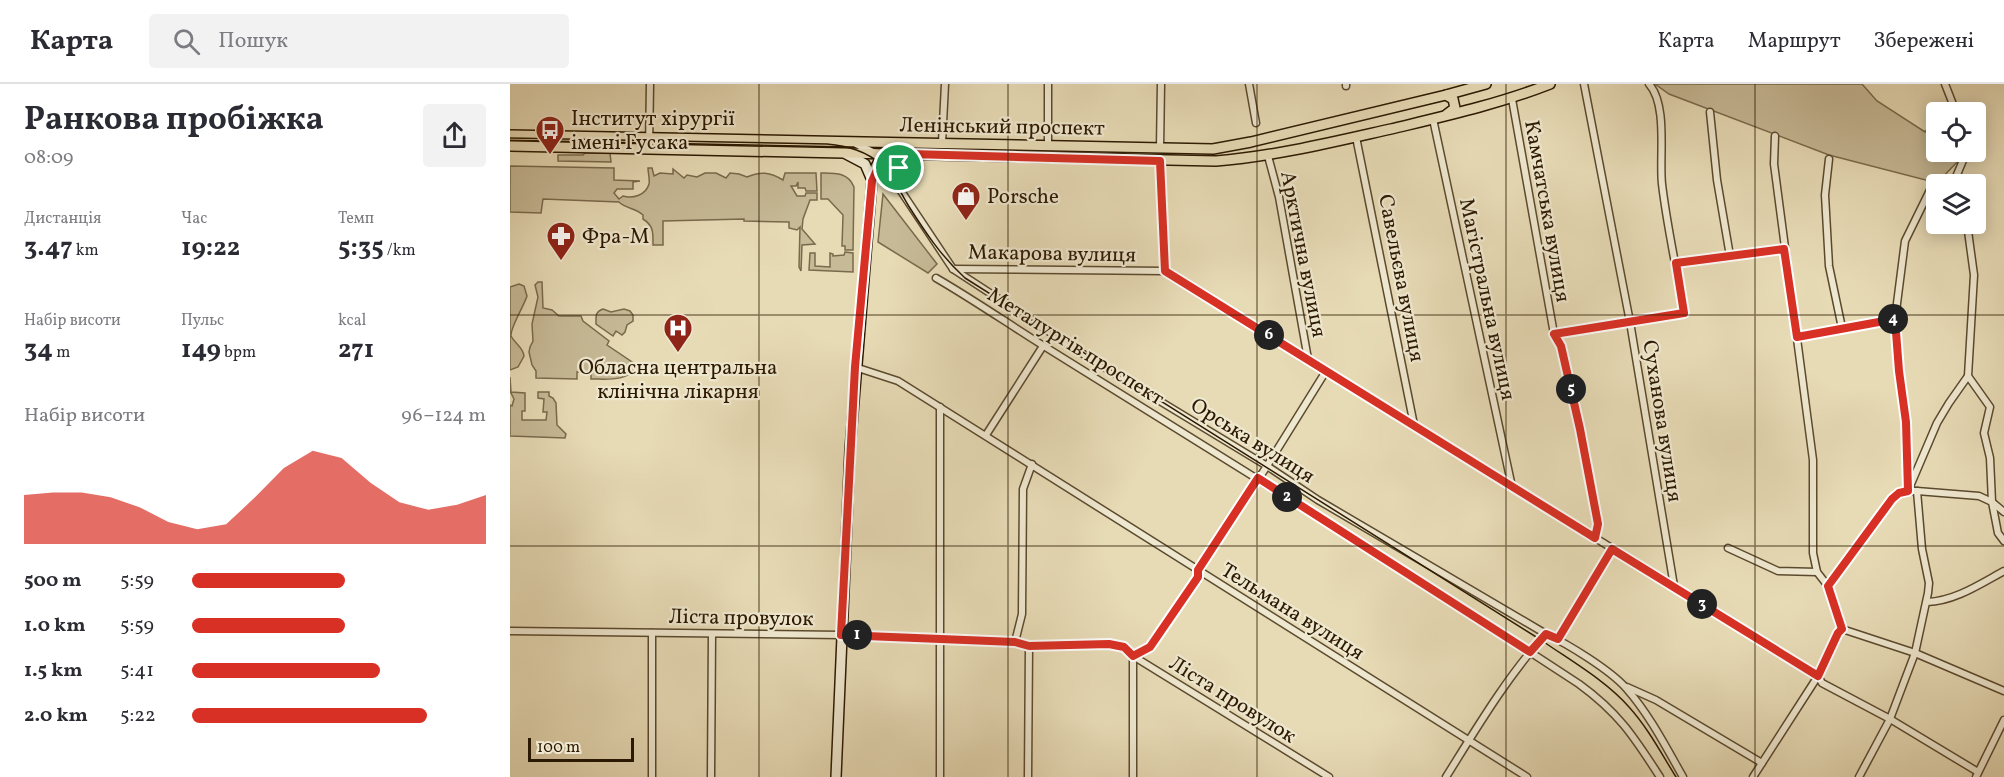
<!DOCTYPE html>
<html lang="uk">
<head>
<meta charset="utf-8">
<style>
	:root { --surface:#fff; --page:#f2f2f3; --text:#2b2b33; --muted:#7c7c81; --line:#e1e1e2; --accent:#d93025 }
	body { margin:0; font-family:Vollkorn,serif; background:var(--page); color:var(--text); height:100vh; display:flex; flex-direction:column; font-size:22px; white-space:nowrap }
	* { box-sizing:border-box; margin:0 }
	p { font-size:20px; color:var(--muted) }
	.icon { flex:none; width:33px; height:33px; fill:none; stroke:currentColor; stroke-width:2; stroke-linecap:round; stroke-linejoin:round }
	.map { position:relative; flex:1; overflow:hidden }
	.panel { display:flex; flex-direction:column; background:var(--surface); width:510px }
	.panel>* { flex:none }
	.tools { position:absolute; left:1416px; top:18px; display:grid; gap:12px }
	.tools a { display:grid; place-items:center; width:60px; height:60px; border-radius:6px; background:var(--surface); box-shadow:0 3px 15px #0003; font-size:30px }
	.scale { position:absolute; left:18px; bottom:15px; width:106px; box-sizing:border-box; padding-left:6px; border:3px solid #2c1901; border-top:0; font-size:16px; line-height:21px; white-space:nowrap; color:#2c1901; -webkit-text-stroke:4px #efe8d0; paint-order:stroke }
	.pin { position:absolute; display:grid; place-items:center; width:51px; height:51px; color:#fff; margin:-26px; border:3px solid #fff; border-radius:50%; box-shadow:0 2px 6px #0007 }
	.km { position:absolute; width:30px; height:30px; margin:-15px; border-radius:50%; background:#222; color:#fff; font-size:16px; line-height:30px; text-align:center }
	.round { display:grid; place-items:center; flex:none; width:63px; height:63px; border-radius:6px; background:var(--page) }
	.overview { display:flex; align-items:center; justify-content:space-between; height:102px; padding:0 24px }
	h1 { font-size:33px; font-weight:700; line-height:45px }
	.stats { display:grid; grid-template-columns:repeat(3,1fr); gap:9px; height:102px; padding:6px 24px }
	.stats div { display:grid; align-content:center }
	.stats b { font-size:26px; font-weight:700 }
	.stats small { font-size:16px; font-weight:400 }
	.stats p { font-size:16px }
	.chart { height:168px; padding:12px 24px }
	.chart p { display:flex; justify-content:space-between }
	.chart svg { width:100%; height:108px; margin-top:6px; fill:var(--accent); opacity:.7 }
	ul { padding:0 24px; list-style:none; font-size:20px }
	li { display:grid; grid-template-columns:96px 72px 1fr; align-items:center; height:45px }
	li i { height:15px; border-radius:8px; background:var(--accent) }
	header { display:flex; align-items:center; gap:36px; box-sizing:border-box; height:84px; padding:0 30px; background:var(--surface); border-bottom:2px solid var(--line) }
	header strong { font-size:28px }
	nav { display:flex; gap:33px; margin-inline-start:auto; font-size:21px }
	.search { width:420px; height:54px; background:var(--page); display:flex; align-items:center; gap:15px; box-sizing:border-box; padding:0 21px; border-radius:6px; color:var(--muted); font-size:22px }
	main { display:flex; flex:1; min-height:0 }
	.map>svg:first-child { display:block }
	.green { fill:#c7ba97; stroke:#7a6a4c; stroke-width:1.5 }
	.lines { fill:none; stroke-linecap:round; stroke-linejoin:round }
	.minor-casing { stroke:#5b4a2e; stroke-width:9 }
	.secondary-casing { stroke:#2c1901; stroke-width:12 }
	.primary-casing { stroke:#2c1901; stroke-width:12 }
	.minor { stroke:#efe8d0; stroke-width:6 }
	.secondary { stroke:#efe8d0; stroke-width:9 }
	.primary { stroke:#e7dbb6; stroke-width:9 }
	.tram { stroke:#2c1901; stroke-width:1.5 }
	.route-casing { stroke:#fff; stroke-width:12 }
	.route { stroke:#d93025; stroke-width:8 }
	.grid { fill:none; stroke:#2c1901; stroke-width:1.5; stroke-opacity:0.55 }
	.labels { text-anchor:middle; stroke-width:4.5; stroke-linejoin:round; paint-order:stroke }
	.poi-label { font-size:21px; fill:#2c1901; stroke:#efe8d0; text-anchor:start }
	.street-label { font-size:21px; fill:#2c1901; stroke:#efe8d0 }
</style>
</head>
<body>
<header>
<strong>Карта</strong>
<div class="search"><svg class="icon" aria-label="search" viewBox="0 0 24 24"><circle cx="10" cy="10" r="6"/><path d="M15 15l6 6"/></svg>Пошук</div>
<nav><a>Карта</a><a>Маршрут</a><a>Збережені</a></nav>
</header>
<main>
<section class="panel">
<div class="overview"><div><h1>Ранкова пробіжка</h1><p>08:09</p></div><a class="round"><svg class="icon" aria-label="share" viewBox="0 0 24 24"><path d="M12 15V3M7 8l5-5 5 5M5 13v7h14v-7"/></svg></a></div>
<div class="stats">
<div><p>Дистанція</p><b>3.47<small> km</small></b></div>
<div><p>Час</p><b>19:22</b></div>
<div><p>Темп</p><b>5:35<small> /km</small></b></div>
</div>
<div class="stats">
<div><p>Набір висоти</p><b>34<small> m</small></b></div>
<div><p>Пульс</p><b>149<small> bpm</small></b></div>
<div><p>kcal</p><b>271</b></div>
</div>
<div class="chart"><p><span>Набір висоти</span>96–124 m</p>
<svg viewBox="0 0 160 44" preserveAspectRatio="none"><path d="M0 44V24L10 23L20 23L30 25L40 29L50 35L60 38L70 36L80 25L90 13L100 6L110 9L120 19L130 27L140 30L150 28L160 24V44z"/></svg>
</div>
<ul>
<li><b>500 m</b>5:59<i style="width:52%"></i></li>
<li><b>1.0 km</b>5:59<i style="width:52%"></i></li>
<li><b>1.5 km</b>5:41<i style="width:64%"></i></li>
<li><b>2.0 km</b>5:22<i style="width:80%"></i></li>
</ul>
</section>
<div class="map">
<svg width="1494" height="693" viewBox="0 0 1494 693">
	<rect width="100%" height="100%" fill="#e7dbb6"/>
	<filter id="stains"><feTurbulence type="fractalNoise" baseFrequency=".00333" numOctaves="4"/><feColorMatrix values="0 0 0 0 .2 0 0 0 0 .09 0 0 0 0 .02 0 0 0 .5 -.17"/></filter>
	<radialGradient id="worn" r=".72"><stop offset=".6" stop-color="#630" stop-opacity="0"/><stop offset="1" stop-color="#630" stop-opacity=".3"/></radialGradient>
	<g class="green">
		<polygon points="1145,0 1352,0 1367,17 1415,48 1426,32 1426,68 1453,68 1452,73 1427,99 1319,71 1159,10"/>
		<polygon points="75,69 100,69 101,78 48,77 48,71 73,71"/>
		<path d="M0,82L104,84V96L130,97L123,98V105H107L104,109L109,115L113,112C123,115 136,111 139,100C140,95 138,89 138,84H142L144,92L150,89L163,90V85L174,94L177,91L187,93L195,89H206L216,94L220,89L229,90L237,93C250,87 260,88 273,96L275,89H306L307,107H296L295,104H288V98L286,102H281L287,112H295L296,109H307V116H300L293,135L292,145L305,160L292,161L291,187L289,183L290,143L287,146L279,144V138L234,137V135L153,137V161H143C143,149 144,142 133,135V131C126,124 116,125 109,118L33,115L31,129L0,128Z"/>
		<path d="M311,89C325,89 338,88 344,103L343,166H335V162H332L333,131L318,115H311Z"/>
		<polygon points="373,110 427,180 418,189 368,158"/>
		<polygon points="335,168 343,169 343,188 299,186 300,169 305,169 305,182 320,183 320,169 323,170 323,172 334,171"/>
		<path d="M28,198H32L33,224L42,226L49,232H71L73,237L99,257L97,261L128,282C116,298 99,295 81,295V288H67V295L26,294V287L22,281L19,268L20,263L23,257L22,240L28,213L25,201Z"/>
		<path d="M9,200L14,202L17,212C14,222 0,244 1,252C5,260 13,263 14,272L8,283L0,286V203Z"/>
		<path d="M93,225L101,228L114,225L120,227L123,231V237L117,241L115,248L112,251L106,247L103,252L86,240C86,232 85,228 93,225Z"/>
		<polygon points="0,293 1,308 15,309 15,327 12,327 12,336 36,336 37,328 33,328 34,315 28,314 28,308 39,308 39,312 43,314 46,319 47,341 56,350 55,354 0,352 0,321 2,322 4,315 0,307"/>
	</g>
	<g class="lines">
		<g class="minor-casing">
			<g id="minor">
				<polyline points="739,0 746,39"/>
				<polyline points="836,0 836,2"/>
				<polyline points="1074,0 1120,238 1164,502"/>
				<polyline points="1435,0 1446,28"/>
				<polyline points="1002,15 1044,250 1051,262 1070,345 1088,440 1085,454"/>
				<polyline points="1200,28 1207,96 1220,172"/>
				<polyline points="923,35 1002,403"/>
				<polyline points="846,53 904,341"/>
				<polyline points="432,59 435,0"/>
				<path d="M346,60L365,69L375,78L391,107L443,185L587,279L757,382L808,416L1036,550C1058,560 1100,586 1116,604C1139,630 1156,663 1173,693"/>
				<polyline points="538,61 538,0"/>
				<polyline points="650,64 651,0"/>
				<polyline points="139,65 140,0"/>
				<polyline points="758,72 769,113 798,275"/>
				<polyline points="1319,75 1315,111 1319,182 1332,244"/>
				<polyline points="650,77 655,187"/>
				<path d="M387,96C386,85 393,77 401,70"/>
				<polyline points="1443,100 1454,74 1455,68"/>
				<polyline points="1454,140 1458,147 1464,191 1458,292 1480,323 1474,349 1480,374 1482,418 1488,449 1494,457"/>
				<polyline points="1166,179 1274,165"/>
				<polyline points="443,185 655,187 1308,592 1312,599 1380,635 1468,688"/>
				<path d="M426,194C464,216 500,241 537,264C715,375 894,485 1069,600C1109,629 1124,653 1150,693"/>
				<path d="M1044,250L1174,229C1167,186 1157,143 1152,100C1149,73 1158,21 1139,0"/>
				<polyline points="1287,253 1385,235"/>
				<polyline points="345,283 388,297 1017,693"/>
				<polyline points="430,323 430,693"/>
				<polyline points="476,351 533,262"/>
				<polyline points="1407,407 1469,412 1482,418 1494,428"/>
				<polyline points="1218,464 1268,487 1307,488"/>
				<polyline points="1318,502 1382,415 1389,409 1398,407 1427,339 1439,319 1458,292"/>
				<path d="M1417,518C1445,517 1470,500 1494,487"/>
				<polyline points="1332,545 1405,569 1494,607"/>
				<polyline points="0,547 331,551 505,558 519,562 599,560 614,563 623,572 819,693"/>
				<polyline points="142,549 142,693"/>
				<polyline points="1048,555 1102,465"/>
				<polyline points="505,558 512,530 513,405 522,380"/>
				<polyline points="1117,603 1146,616 1252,679"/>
				<polyline points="201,693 202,550"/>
				<polyline points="518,693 519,562"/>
				<polyline points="623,693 623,572 640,563 688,493 688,486 757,382 816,287"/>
				<path d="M936,693C966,645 998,591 1036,550"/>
				<polyline points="1243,693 1308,592 1328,549 1332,545 1318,502 1307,488 1303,469 1303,376 1264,80 1265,52"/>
				<polyline points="1349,693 1380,635 1405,569 1418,509 1419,499 1412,465 1407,407 1398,407 1396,338 1389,287 1385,235 1395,157 1422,102"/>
				<polyline points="1466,693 1494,636"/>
			</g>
		</g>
		<g class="secondary-casing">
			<g id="secondary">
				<polyline points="336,70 355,80 361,94"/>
				<path d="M326,693L340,366L362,97C365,76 376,65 396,61"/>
			</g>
		</g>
		<g class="primary-casing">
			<g id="primary">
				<polyline points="936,11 943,15 945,24 937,30"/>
				<polyline points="0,51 703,65 741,58 936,11 976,0"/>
				<path d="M0,62L706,77C766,72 823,58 881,45C935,32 989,20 1040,0"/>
			</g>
		</g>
		<use href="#minor" class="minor"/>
		<use href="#secondary" class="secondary"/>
		<use href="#primary" class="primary"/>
		<path class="tram" d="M0,54L317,60C338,62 356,67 372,81C383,91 390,108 398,121C415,148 431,172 455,194L1031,556C1061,577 1095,596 1119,623C1138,644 1151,669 1166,693"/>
	</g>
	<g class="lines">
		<g class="route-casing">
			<path id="route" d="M401,70L650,77L655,187L1085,454L1088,440L1070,345L1051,262L1044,250L1174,229L1166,179L1274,165L1287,253L1385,235L1389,287L1396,338L1398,407L1389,409L1382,415L1318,502L1332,545L1328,549L1308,592L1102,465L1048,555L1036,550L1020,568L748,394L688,486V493L640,563L623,572L614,563L599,560L519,562L505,558L331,551L345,283L362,97L366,88L375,78L387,100C386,87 391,78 401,70Z"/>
		</g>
		<use href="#route" class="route"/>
	</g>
	<path class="grid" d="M249,0V693M498,0V693M747,0V693M996,0V693M1245,0V693M0,231H1494M0,462H1494"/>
	<defs>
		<g id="bus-pin" transform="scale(1.5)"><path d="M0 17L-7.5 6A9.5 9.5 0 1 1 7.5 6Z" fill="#8f2418" stroke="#efe8d0"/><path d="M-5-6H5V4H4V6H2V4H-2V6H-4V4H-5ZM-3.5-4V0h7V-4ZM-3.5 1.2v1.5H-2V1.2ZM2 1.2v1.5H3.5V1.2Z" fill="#fff"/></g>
		<g id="shop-pin" transform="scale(1.5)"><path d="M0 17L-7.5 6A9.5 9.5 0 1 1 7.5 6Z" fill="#8f2418" stroke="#efe8d0"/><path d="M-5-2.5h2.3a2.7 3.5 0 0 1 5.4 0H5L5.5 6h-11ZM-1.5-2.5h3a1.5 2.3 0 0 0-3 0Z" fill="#fff"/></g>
		<g id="pharmacy-pin" transform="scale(1.5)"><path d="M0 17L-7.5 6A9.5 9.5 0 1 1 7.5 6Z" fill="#8f2418" stroke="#efe8d0"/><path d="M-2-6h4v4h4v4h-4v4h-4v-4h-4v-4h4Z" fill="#fff"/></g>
		<g id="hospital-pin" transform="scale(1.5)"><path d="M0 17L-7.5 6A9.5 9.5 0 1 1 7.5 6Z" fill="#8f2418" stroke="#efe8d0"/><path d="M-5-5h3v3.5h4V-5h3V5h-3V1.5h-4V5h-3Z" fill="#fff"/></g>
	</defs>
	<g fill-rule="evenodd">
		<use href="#bus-pin" x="40" y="46"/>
		<use href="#shop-pin" x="456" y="112"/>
		<use href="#pharmacy-pin" x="51" y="152"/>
		<use href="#hospital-pin" x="168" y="244"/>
	</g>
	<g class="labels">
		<g class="poi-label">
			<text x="61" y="41">Інститут хірургії<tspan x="61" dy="24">імені Гусака</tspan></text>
			<text x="477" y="119">Porsche</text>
			<text x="72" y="159">Фра-М</text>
			<text x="168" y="290" text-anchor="middle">Обласна центральна<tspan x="168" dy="24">клінічна лікарня</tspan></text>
		</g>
		<g class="street-label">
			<text transform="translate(492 42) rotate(1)" y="7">Ленінський проспект</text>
			<text transform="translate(1038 127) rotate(80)" y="7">Камчатська вулиця</text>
			<text transform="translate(542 169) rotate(1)" y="7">Макарова вулиця</text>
			<text transform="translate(794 170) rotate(79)" y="7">Арктична вулиця</text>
			<text transform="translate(892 194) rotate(79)" y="7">Савельєва вулиця</text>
			<text transform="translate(978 215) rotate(78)" y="7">Магістральна вулиця</text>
			<text transform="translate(566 262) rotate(32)" y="7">Металургів проспект</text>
			<text transform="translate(1153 337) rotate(81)" y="7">Суханова вулиця</text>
			<text transform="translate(743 356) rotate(32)" y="7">Орська вулиця</text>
			<text transform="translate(783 527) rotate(32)" y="7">Тельмана вулиця</text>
			<text transform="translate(231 533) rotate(1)" y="7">Ліста провулок</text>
			<text transform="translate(723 615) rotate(32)" y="7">Ліста провулок</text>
		</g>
	</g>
	<rect width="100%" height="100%" filter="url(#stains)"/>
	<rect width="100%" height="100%" fill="url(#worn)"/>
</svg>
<div class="tools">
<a><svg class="icon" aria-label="locate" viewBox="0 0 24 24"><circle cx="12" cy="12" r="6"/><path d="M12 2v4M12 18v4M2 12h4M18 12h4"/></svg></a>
<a><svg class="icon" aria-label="layers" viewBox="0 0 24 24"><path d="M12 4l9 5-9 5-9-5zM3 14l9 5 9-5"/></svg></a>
</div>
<div class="scale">100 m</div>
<div class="pin" style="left:389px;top:84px;background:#1e9e55"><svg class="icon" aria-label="arrive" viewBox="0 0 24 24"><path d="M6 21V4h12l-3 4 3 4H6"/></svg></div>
<b class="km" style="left:347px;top:551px">1</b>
<b class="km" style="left:777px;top:413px">2</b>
<b class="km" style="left:1192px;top:520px">3</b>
<b class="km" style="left:1383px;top:235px">4</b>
<b class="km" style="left:1061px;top:305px">5</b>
<b class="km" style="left:759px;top:251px">6</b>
</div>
</main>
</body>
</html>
